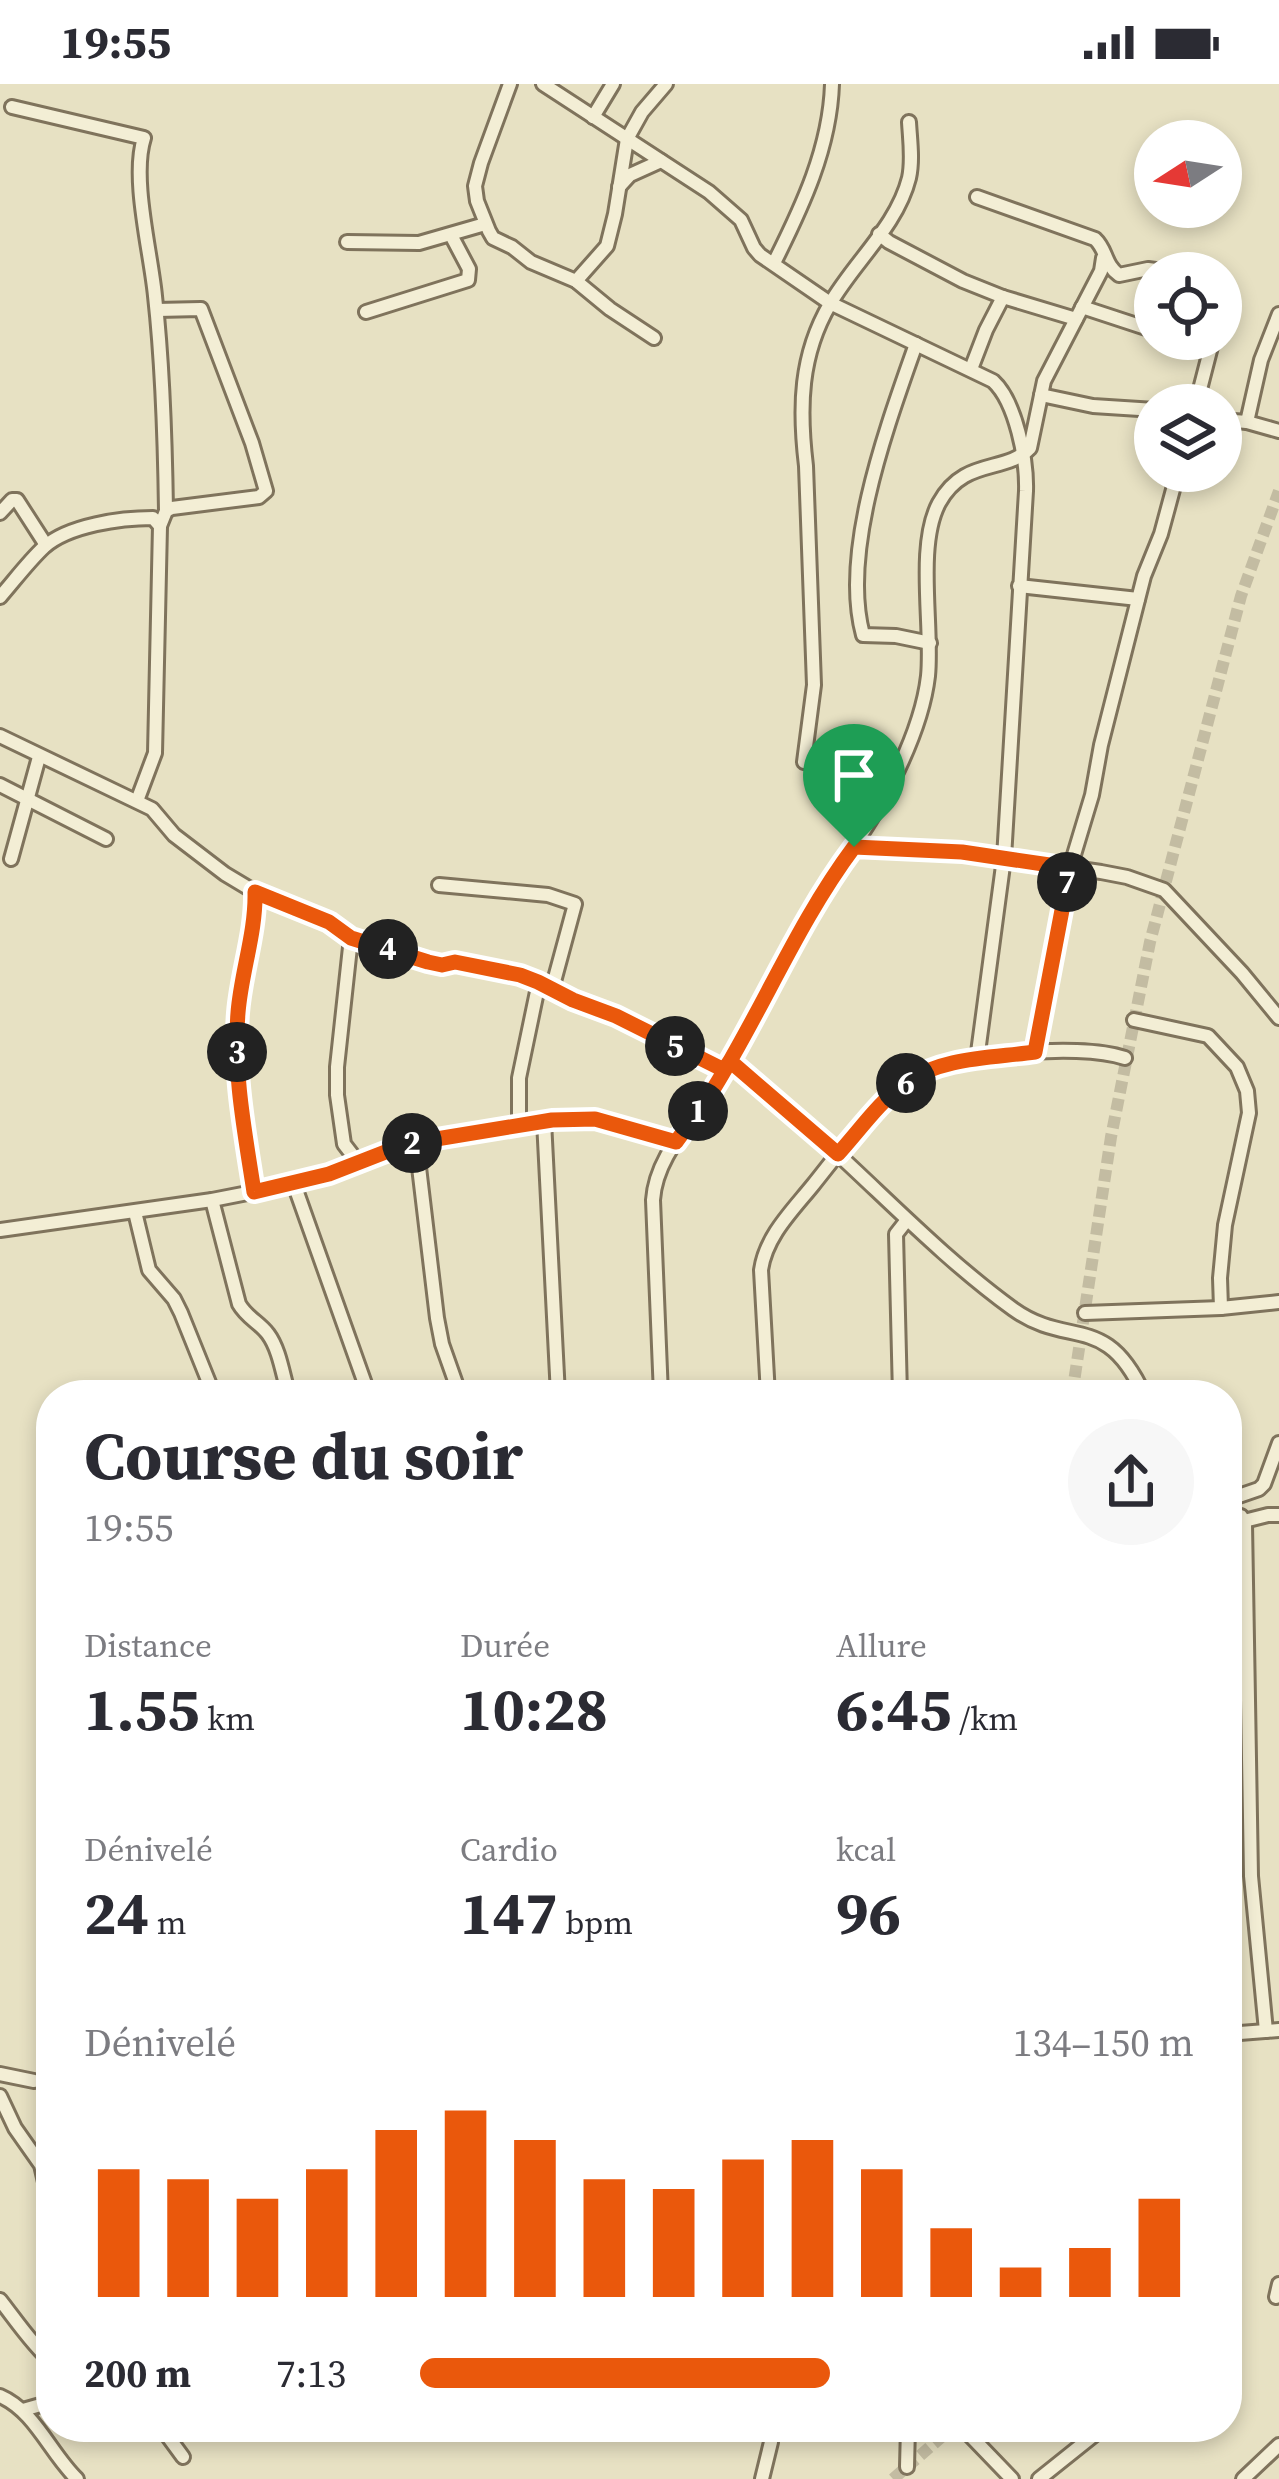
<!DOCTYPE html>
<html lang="fr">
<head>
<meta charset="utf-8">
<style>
	:root { --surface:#fff; --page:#f7f7f7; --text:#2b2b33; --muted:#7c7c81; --accent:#ea580c }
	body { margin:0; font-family:"Source Serif 4",serif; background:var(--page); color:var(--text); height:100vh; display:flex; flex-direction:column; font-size:45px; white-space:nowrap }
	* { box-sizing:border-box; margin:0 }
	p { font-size:39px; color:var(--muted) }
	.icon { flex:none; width:66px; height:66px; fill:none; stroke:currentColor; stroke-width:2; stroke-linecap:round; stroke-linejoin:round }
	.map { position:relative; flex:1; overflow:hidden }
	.details { position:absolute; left:36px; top:1296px; width:1206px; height:1062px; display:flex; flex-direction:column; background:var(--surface); border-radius:48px; box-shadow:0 6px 18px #0003 }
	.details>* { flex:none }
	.needle { width:78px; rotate:258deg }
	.tools { position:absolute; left:1134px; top:36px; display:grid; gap:24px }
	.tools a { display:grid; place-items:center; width:108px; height:108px; border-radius:50%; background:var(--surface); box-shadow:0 6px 18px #0003; font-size:60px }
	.pin { position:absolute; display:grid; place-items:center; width:102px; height:102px; color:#fff; margin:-123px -51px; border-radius:50% 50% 50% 0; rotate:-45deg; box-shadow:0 0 12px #0007 }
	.pin .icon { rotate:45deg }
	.km { position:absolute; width:60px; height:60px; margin:-30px; border-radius:50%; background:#222; color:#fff; font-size:33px; line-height:60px; text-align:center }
	.round { display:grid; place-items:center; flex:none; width:126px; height:126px; border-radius:63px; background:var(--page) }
	.summary { display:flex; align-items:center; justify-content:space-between; height:204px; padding:0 48px }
	h1 { font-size:66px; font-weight:700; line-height:90px }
	.metrics { display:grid; grid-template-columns:repeat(3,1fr); gap:18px; height:204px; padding:12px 48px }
	.metrics div { display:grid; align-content:center }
	.metrics b { font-size:60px; font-weight:700 }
	.metrics small { font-size:33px; font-weight:400 }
	.metrics p { font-size:33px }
	.chart { height:336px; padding:24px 48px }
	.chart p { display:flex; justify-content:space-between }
	.chart svg { width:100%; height:216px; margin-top:12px; stroke:var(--accent); stroke-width:6 }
	ul { padding:0 48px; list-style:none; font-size:39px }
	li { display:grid; grid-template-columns:192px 144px 1fr; align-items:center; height:90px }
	li i { height:30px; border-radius:15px; background:var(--accent) }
	.status { display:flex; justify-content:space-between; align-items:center; height:84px; padding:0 60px; background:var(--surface); direction:ltr }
	.status svg { height:33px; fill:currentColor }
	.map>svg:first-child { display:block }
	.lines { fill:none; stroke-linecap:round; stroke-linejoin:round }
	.minor-tunnel { stroke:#c3bca2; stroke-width:12; stroke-dasharray:12 6; stroke-linecap:butt }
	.minor-casing { stroke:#7f735c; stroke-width:18 }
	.minor { stroke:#f3eed5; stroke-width:12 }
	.route-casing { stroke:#fff; stroke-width:24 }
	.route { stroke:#ea580c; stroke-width:15 }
</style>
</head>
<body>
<div class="status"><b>19:55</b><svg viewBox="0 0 49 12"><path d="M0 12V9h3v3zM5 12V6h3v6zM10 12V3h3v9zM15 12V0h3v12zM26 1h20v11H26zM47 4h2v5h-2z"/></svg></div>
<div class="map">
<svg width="1279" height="2395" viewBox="0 0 1279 2395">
	<rect width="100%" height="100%" fill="#e7e1c3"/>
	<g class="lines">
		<g class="minor-tunnel">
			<polyline points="1072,1311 1111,1053 1150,858 1241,512 1279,407"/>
			<polyline points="893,2395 953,2343"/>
		</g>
		<g class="minor-casing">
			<g id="minor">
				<polyline points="510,0 481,79 475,102 477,117 489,147 493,154 512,163 531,178 576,197 610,225 654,254"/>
				<path d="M543,0L709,108L741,136L754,164L760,171L830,219L993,297C1016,318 1027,376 1026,407L1004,774L977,976"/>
				<path d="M12,23L144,54C131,94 151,169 155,212C163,284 165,355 166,427"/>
				<polyline points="593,33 613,0"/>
				<polyline points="619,103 630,91 661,77"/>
				<path d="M977,113L1095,155C1107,166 1104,180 1119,191L1148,185L1178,189"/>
				<polyline points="879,150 889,158 963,197 1003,213 1076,235"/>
				<polyline points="347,158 419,159 485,140"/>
				<path d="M774,179C802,123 830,64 832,0"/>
				<polyline points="576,197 607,162 615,130 627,55 642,28 666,0"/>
				<polyline points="1221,204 1226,209 1221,227"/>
				<polyline points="1082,223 1155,247"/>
				<polyline points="366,228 468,196 469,185 451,151"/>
				<path d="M916,260C888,340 840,467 863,551L896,552L930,559"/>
				<polyline points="971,285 986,246 1003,213"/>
				<polyline points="1041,311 1093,322 1155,326"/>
				<polyline points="1196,321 1213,255"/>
				<polyline points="1221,336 1247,338 1279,347"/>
				<polyline points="1247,338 1261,276 1279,230"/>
				<polyline points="0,429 12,416 17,416 46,461"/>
				<polyline points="1019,502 1138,515"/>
				<path d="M0,513C14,497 28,478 44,463C69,441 121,434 153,434L160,442"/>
				<polyline points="0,652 152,725 174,751 225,790 255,808 329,838 351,854 428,878 441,881 455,877 520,891 616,932 724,986"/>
				<path d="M804,678L814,601L806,382C799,324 800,271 830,220C854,178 897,142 909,94C913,76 910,56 909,38"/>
				<polyline points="0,701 106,755"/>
				<polyline points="137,717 155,669 160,442 166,427 172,424 259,413 266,407 252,359 201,225 157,226"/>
				<polyline points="854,763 983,771 1101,788 1127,793 1164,806 1242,889 1279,934"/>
				<polyline points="11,775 39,673"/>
				<polyline points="439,801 548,811 575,820 552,905"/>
				<polyline points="351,854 337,983 337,1011 344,1060 354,1073 363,1076"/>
				<polyline points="1134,936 1208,952 1237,983 1247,1007 1249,1029 1225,1141 1220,1194 1221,1224"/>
				<polyline points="1035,969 1070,784 1092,711 1101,661 1144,492 1161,450 1178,387"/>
				<path d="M730,977C767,1008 806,1039 841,1073C897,1125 951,1180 1013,1225C1069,1265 1106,1227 1144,1311"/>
				<polyline points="544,1037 558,1311"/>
				<polyline points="519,1040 519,994 539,898"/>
				<polyline points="416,1058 437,1234 442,1260 460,1311"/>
				<polyline points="294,1100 369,1311"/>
				<path d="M254,1108C245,1049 233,989 238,929C241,889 256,849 255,808"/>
				<path d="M212,1116L239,1220C247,1234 259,1238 268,1250C280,1266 283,1293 289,1311"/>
				<polyline points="135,1128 149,1186 174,1215 181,1229 214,1311"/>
				<polyline points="0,1146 212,1116 294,1100 343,1085 406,1060 544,1037 595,1035 677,1058"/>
				<polyline points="1085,1229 1221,1224 1279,1218"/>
				<path d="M661,1311L653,1116C656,1072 691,1040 713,1005C746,953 771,897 801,843C830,793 867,748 893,696C909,664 924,627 928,592C933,543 916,462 939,419C964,373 1005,390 1030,364L1044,297L1101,187L1103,174"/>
				<path d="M768,1311L761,1186C766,1152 792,1127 813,1101C838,1070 875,1019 907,998C950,970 1077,958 1125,974"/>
				<polyline points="900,1311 896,1150 907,1136"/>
				<polyline points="1227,1416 1259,1405 1264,1400 1279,1359"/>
				<polyline points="1227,1429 1241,1432 1245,1440 1251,1792 1266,1947"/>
				<polyline points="1244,1437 1268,1431 1279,1431"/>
				<polyline points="1227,1950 1279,1946"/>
				<polyline points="0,1990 34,1997"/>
				<polyline points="0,2012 15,2044 41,2081 51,2124"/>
				<polyline points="1276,2213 1279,2200"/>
				<path d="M0,2216C15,2235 33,2262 51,2277"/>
				<path d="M0,2312C35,2327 50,2369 77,2395"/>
				<polyline points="23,2326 51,2318"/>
				<polyline points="161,2343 183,2373"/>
				<polyline points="962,2343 1012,2395"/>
				<polyline points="907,2383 908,2343"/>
				<polyline points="762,2395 771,2358 771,2343"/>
				<polyline points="1039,2395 1104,2343"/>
				<polyline points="1243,2395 1279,2361"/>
			</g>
		</g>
		<use href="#minor" class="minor"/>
	</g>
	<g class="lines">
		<g class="route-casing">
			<path id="route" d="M854,763C798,838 763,925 714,1004C702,1023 689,1040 676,1058L595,1035L552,1036L406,1060L329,1090L254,1108C245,1049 233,989 238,929C241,889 256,849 255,808L329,838L351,854L428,878L442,881L455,878L520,891L538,898L573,916L616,932L724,986L730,977L838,1070C859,1047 879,1018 905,999C941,973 993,974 1035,968L1070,784L962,768L854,763"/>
		</g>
		<use href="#route" class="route"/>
	</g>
</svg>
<div class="tools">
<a><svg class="needle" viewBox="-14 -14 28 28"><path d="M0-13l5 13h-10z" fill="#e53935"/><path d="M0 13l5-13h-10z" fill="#7c7c81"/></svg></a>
<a><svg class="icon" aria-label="locate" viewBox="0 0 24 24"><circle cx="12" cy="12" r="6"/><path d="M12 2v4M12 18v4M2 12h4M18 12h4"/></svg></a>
<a><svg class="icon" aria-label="layers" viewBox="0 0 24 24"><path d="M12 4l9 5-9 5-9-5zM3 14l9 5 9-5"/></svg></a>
</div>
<div class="pin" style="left:854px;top:763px;background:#1e9e55"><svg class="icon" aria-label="arrive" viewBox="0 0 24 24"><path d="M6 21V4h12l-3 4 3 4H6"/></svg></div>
<b class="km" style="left:698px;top:1027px">1</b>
<b class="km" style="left:412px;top:1059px">2</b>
<b class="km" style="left:237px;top:968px">3</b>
<b class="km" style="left:388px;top:865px">4</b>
<b class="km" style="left:675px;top:962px">5</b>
<b class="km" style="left:906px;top:999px">6</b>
<b class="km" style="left:1067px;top:798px">7</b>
<section class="details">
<div class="summary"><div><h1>Course du soir</h1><p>19:55</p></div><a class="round"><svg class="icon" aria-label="share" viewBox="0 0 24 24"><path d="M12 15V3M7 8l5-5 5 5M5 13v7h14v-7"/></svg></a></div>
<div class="metrics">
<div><p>Distance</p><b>1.55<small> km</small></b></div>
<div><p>Durée</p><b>10:28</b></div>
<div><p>Allure</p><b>6:45<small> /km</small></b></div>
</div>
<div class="metrics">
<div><p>Dénivelé</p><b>24<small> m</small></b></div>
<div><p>Cardio</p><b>147<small> bpm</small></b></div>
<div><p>kcal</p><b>96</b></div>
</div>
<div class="chart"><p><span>Dénivelé</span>134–150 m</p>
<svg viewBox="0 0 160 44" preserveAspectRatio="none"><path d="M5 44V18M15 44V20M25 44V24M35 44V18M45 44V10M55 44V6M65 44V12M75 44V20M85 44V22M95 44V16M105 44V12M115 44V18M125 44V30M135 44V38M145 44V34M155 44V24"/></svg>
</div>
<ul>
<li><b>200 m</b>7:13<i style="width:53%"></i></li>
</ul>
</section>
</div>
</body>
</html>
